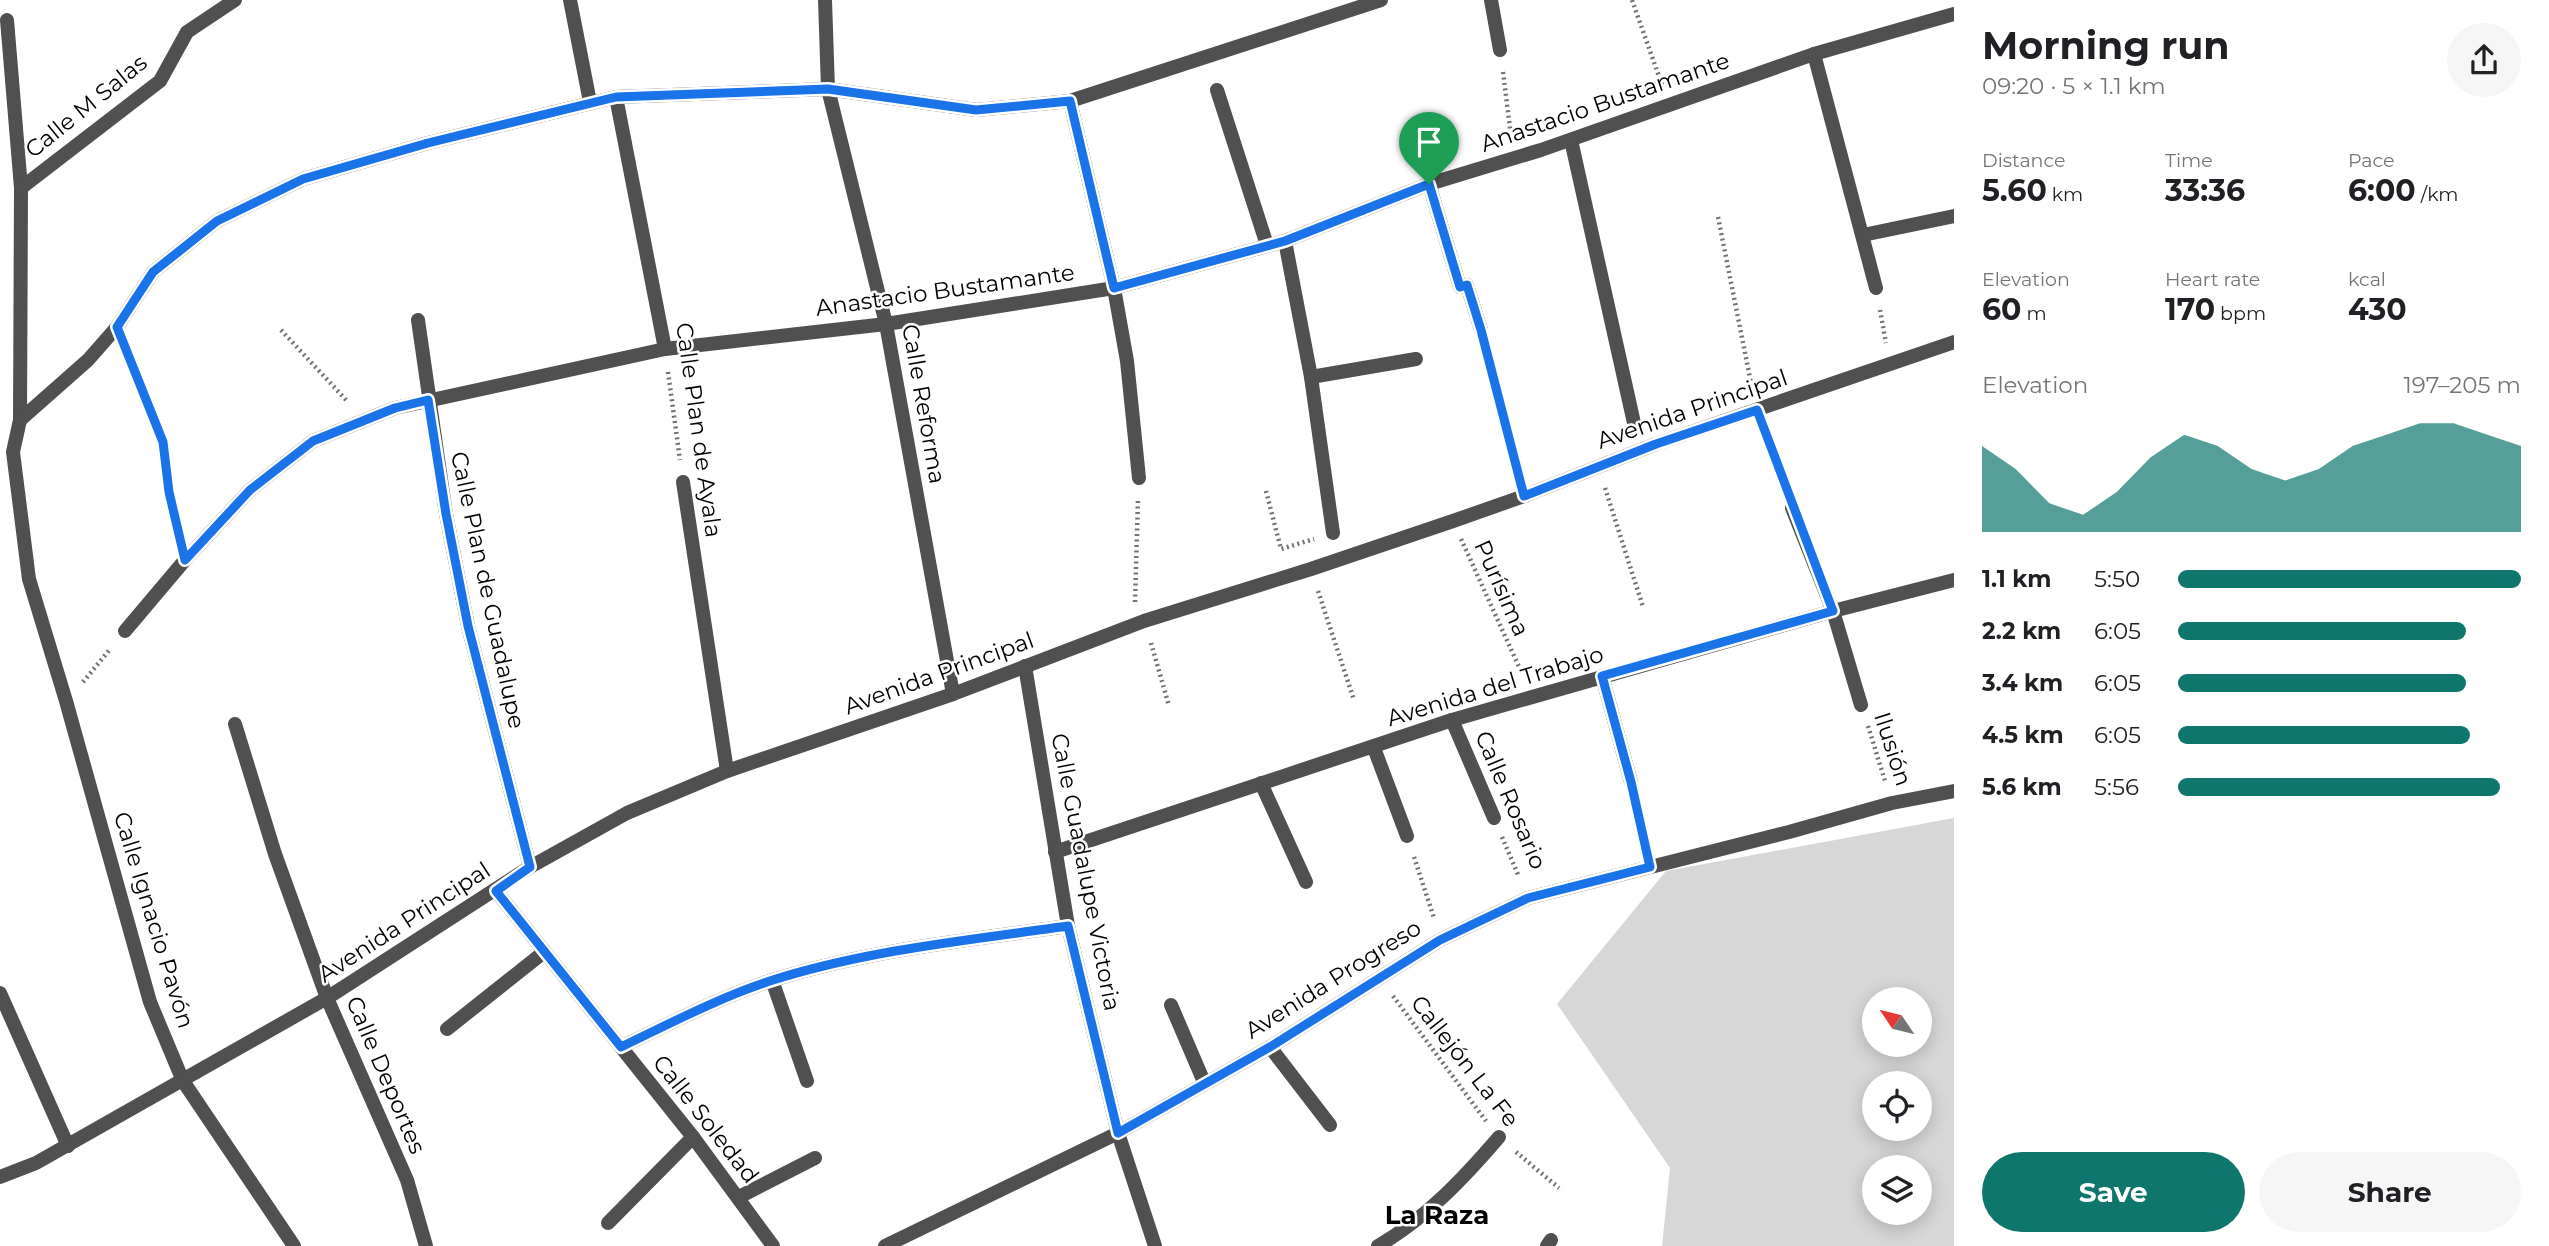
<!DOCTYPE html>
<html lang="en">
<head>
<meta charset="utf-8">
<style>
	:root { --surface:#fff; --page:#f6f6f6; --text:#202124; --muted:#757577; --accent:#0f766e }
	body { margin:0; font-family:Montserrat,sans-serif; background:var(--page); color:var(--text); height:100vh; display:flex; flex-direction:column; font-size:26px; white-space:nowrap }
	* { box-sizing:border-box; margin:0 }
	p { font-size:23px; color:var(--muted) }
	.icon { flex:none; width:38px; height:38px; fill:none; stroke:currentColor; stroke-width:2; stroke-linecap:round; stroke-linejoin:round }
	.map { position:relative; flex:1; overflow:hidden }
	.drawer { display:flex; flex-direction:column; background:var(--surface); width:595px }
	.drawer>* { flex:none }
	.needle { width:46px; rotate:305deg }
	.tools { position:absolute; left:1862px; top:987px; display:grid; gap:14px }
	.tools a { display:grid; place-items:center; width:70px; height:70px; border-radius:50%; background:var(--surface); box-shadow:0 4px 18px #0003; font-size:35px }
	.pin { position:absolute; display:grid; place-items:center; width:60px; height:60px; color:#fff; margin:-72px -30px; border-radius:50% 50% 50% 0; rotate:-45deg; box-shadow:0 0 7px #0007 }
	.pin .icon { rotate:45deg }
	.round { display:grid; place-items:center; flex:none; width:74px; height:74px; border-radius:37px; background:var(--page) }
	.headline { display:flex; align-items:center; justify-content:space-between; height:119px; padding:0 28px }
	h1 { font-size:38px; font-weight:700; line-height:52px }
	.figures { display:grid; grid-template-columns:repeat(3,1fr); gap:10px; height:119px; padding:7px 28px }
	.figures div { display:grid; align-content:center }
	.figures b { font-size:30px; font-weight:700 }
	.figures small { font-size:19px; font-weight:400 }
	.figures p { font-size:19px }
	.chart { height:196px; padding:14px 28px }
	.chart p { display:flex; justify-content:space-between }
	.chart svg { width:100%; height:126px; margin-top:7px; fill:var(--accent); opacity:.7 }
	.primary-button { display:flex; gap:14px; margin-top:auto; padding:14px 28px }
	.primary-button a { flex:1; height:80px; border-radius:42px; background:var(--accent); color:#fff; font-size:28px; font-weight:700; line-height:80px; text-align:center }
	.primary-button a+a { background:var(--page); color:var(--text) }
	ul { padding:0 28px; list-style:none; font-size:23px }
	li { display:grid; grid-template-columns:112px 84px 1fr; align-items:center; height:52px }
	li i { height:18px; border-radius:9px; background:var(--accent) }
	main { display:flex; flex:1; min-height:0 }
	.map>svg:first-child { display:block }
	.green { fill:#d7d7d7; fill-rule:evenodd }
	.lines { fill:none; stroke-linecap:round; stroke-linejoin:round }
	.path { stroke:#727272; stroke-width:4.5; stroke-dasharray:2 3.5; stroke-linecap:butt }
	.service { stroke:#505050; stroke-width:14 }
	.minor { stroke:#505050; stroke-width:14 }
	.route-casing { stroke:#fff; stroke-width:14 }
	.route { stroke:#1a73e8; stroke-width:9 }
	.labels { text-anchor:middle; stroke-width:5; stroke-linejoin:round; paint-order:stroke }
	.street-label { font-size:23px; fill:#000; stroke:#fff }
	.quarter-label { font-size:26px; font-weight:bold; fill:#000; stroke:#fff }
</style>
</head>
<body>
<main>
<div class="map">
<svg width="1954" height="1246" viewBox="0 0 1954 1246">
	<rect width="100%" height="100%" fill="#fff"/>
	<path class="green" d="M1954,818V1246H1662L1670,1168L1557,1004L1666,871ZM1874,999H1920V1045H1874ZM1874,1083H1920V1129H1874ZM1874,1167H1920V1213H1874Z"/>
	<g class="lines">
		<g class="path">
			<polyline points="1632,0 1662,85"/>
			<polyline points="1503,72 1511,136"/>
			<polyline points="1718,217 1752,388"/>
			<polyline points="1880,310 1886,343"/>
			<polyline points="281,330 348,402"/>
			<polyline points="126,350 163,441 169,492 178,532"/>
			<polyline points="1486,352 1519,475"/>
			<polyline points="668,372 680,460"/>
			<polyline points="1764,430 1785,488"/>
			<polyline points="1605,488 1643,607"/>
			<polyline points="1266,491 1281,549 1314,539"/>
			<polyline points="1461,539 1520,669"/>
			<polyline points="1318,591 1354,700"/>
			<polyline points="1135,602 1138,499"/>
			<polyline points="1151,643 1169,706"/>
			<polyline points="83,682 111,648"/>
			<polyline points="1868,726 1885,781"/>
			<polyline points="1635,803 1645,846"/>
			<polyline points="1502,837 1519,877"/>
			<polyline points="1414,857 1434,918"/>
			<polyline points="1393,996 1486,1121"/>
			<polyline points="1516,1152 1559,1188"/>
		</g>
		<polyline class="service" points="0,993 68,1146"/>
		<g class="minor">
			<polyline points="570,0 590,102"/>
			<polyline points="825,0 828,89 886,324 953,694"/>
			<polyline points="1491,0 1500,50"/>
			<polyline points="7,20 21,188 20,420 13,452 29,579 66,701 150,1002 183,1081 294,1246"/>
			<polyline points="1814,54 1876,288"/>
			<polyline points="1217,90 1267,245"/>
			<polyline points="616,97 665,349"/>
			<polyline points="1070,101 1114,288 1127,361 1139,478"/>
			<polyline points="1571,140 1634,423"/>
			<polyline points="1429,184 1460,287 1467,285 1481,330"/>
			<polyline points="21,188 160,81 187,32 235,0"/>
			<polyline points="1863,235 1954,216"/>
			<polyline points="1285,241 1311,377 1333,533"/>
			<polyline points="418,320 446,514 468,626 530,867"/>
			<polyline points="1311,377 1416,359"/>
			<polyline points="20,420 88,360 117,327 153,272 217,221 303,179 428,143 616,97 828,89 976,110 1070,101 1381,0"/>
			<polyline points="683,482 727,771"/>
			<polyline points="1792,508 1833,611 1861,705"/>
			<polyline points="125,631 185,560 250,490 313,441 395,408 665,349 886,324 1114,288 1285,241 1429,184 1541,150 1814,54 1954,14"/>
			<polyline points="1025,666 1068,926 1118,1133 1155,1246"/>
			<polyline points="1602,676 1631,782"/>
			<polyline points="1452,720 1494,818"/>
			<polyline points="235,724 275,854 327,998 407,1180 426,1246"/>
			<polyline points="1374,748 1407,836"/>
			<polyline points="1261,783 1306,882"/>
			<polyline points="1055,852 1452,720 1833,611 1954,580"/>
			<polyline points="496,891 693,1137 773,1246"/>
			<polyline points="772,980 807,1081"/>
			<polyline points="1171,1005 1204,1082"/>
			<polyline points="447,1029 544,952"/>
			<path d="M621,1047C671,1023 720,997 773,980C868,950 969,940 1068,926"/>
			<polyline points="1270,1047 1330,1125"/>
			<polyline points="0,1177 36,1163 327,998 530,867 627,813 727,771 953,694 1144,621 1311,569 1453,521 1524,496 1656,444 1954,342"/>
			<polyline points="739,1197 815,1158"/>
			<polyline points="608,1223 693,1137"/>
			<polyline points="885,1246 1118,1133 1270,1047 1440,940 1528,898 1789,832 1892,803 1954,791"/>
			<path d="M1378,1246C1426,1218 1463,1179 1499,1137"/>
			<polyline points="1547,1246 1551,1240"/>
		</g>
	</g>
	<g class="lines">
		<g class="route-casing">
			<path id="route" d="M828,89L976,110L1070,101L1114,288L1285,241L1429,184L1460,287L1467,285L1481,330L1524,496L1656,444L1757,410L1833,611L1602,676L1631,782L1650,867L1528,898L1440,940L1270,1047L1118,1133L1068,926C969,940 868,950 773,980C720,997 671,1023 621,1047L496,891L530,867L468,626L446,514L428,400L395,408L313,441L250,490L185,560L169,492L163,442L117,327L153,272L217,221L303,179L428,143L616,97Z"/>
		</g>
		<use href="#route" class="route"/>
	</g>
	<g class="labels">
		<g class="street-label">
			<text transform="translate(1605 102) rotate(-19)" y="8">Anastacio Bustamante</text>
			<text transform="translate(86 106) rotate(-39)" y="8">Calle M Salas</text>
			<text transform="translate(945 290) rotate(-8)" y="8">Anastacio Bustamante</text>
			<text transform="translate(924 404) rotate(80)" y="8">Calle Reforma</text>
			<text transform="translate(1692 409) rotate(-19)" y="8">Avenida Principal</text>
			<text transform="translate(699 430) rotate(82)" y="8">Calle Plan de Ayala</text>
			<text transform="translate(1502 588) rotate(66)" y="8">Purísima</text>
			<text transform="translate(488 590) rotate(78)" y="8">Calle Plan de Guadalupe</text>
			<text transform="translate(939 673) rotate(-20)" y="8">Avenida Principal</text>
			<text transform="translate(1495 686) rotate(-17)" y="8">Avenida del Trabajo</text>
			<text transform="translate(1893 749) rotate(72)" y="8">Ilusión</text>
			<text transform="translate(1511 800) rotate(67)" y="8">Calle Rosario</text>
			<text transform="translate(1086 872) rotate(79)" y="8">Calle Guadalupe Victoria</text>
			<text transform="translate(154 920) rotate(73)" y="8">Calle Ignacio Pavón</text>
			<text transform="translate(404 922) rotate(-33)" y="8">Avenida Principal</text>
			<text transform="translate(1333 979) rotate(-32)" y="8">Avenida Progreso</text>
			<text transform="translate(1465 1061) rotate(52)" y="8">Callejón La Fe</text>
			<text transform="translate(386 1075) rotate(67)" y="8">Calle Deportes</text>
			<text transform="translate(706 1119) rotate(52)" y="8">Calle Soledad</text>
		</g>
		<g class="quarter-label">
			<text x="1437" y="1224">La Raza</text>
		</g>
	</g>
</svg>
<div class="tools">
<a><svg class="needle" viewBox="-14 -14 28 28"><path d="M0-13l5 13h-10z" fill="#e53935"/><path d="M0 13l5-13h-10z" fill="#757577"/></svg></a>
<a><svg class="icon" aria-label="locate" viewBox="0 0 24 24"><circle cx="12" cy="12" r="6"/><path d="M12 2v4M12 18v4M2 12h4M18 12h4"/></svg></a>
<a><svg class="icon" aria-label="layers" viewBox="0 0 24 24"><path d="M12 4l9 5-9 5-9-5zM3 14l9 5 9-5"/></svg></a>
</div>
<div class="pin" style="left:1429px;top:184px;background:#1e9e55"><svg class="icon" aria-label="arrive" viewBox="0 0 24 24"><path d="M6 21V4h12l-3 4 3 4H6"/></svg></div>
</div>
<section class="drawer">
<div class="headline"><div><h1>Morning run</h1><p>09:20 · 5 × 1.1 km</p></div><a class="round"><svg class="icon" aria-label="share" viewBox="0 0 24 24"><path d="M12 15V3M7 8l5-5 5 5M5 13v7h14v-7"/></svg></a></div>
<div class="figures">
<div><p>Distance</p><b>5.60<small> km</small></b></div>
<div><p>Time</p><b>33:36</b></div>
<div><p>Pace</p><b>6:00<small> /km</small></b></div>
</div>
<div class="figures">
<div><p>Elevation</p><b>60<small> m</small></b></div>
<div><p>Heart rate</p><b>170<small> bpm</small></b></div>
<div><p>kcal</p><b>430</b></div>
</div>
<div class="chart"><p><span>Elevation</span>197–205 m</p>
<svg viewBox="0 0 160 44" preserveAspectRatio="none"><path d="M0 44V14L10 22L20 34L30 38L40 30L50 18L60 10L70 14L80 22L90 26L100 22L110 14L120 10L130 6L140 6L150 10L160 14V44z"/></svg>
</div>
<ul>
<li><b>1.1 km</b>5:50<i style="width:100%"></i></li>
<li><b>2.2 km</b>6:05<i style="width:84%"></i></li>
<li><b>3.4 km</b>6:05<i style="width:84%"></i></li>
<li><b>4.5 km</b>6:05<i style="width:85%"></i></li>
<li><b>5.6 km</b>5:56<i style="width:94%"></i></li>
</ul>
<div class="primary-button"><a>Save</a><a>Share</a></div>
</section>
</main>
</body>
</html>
